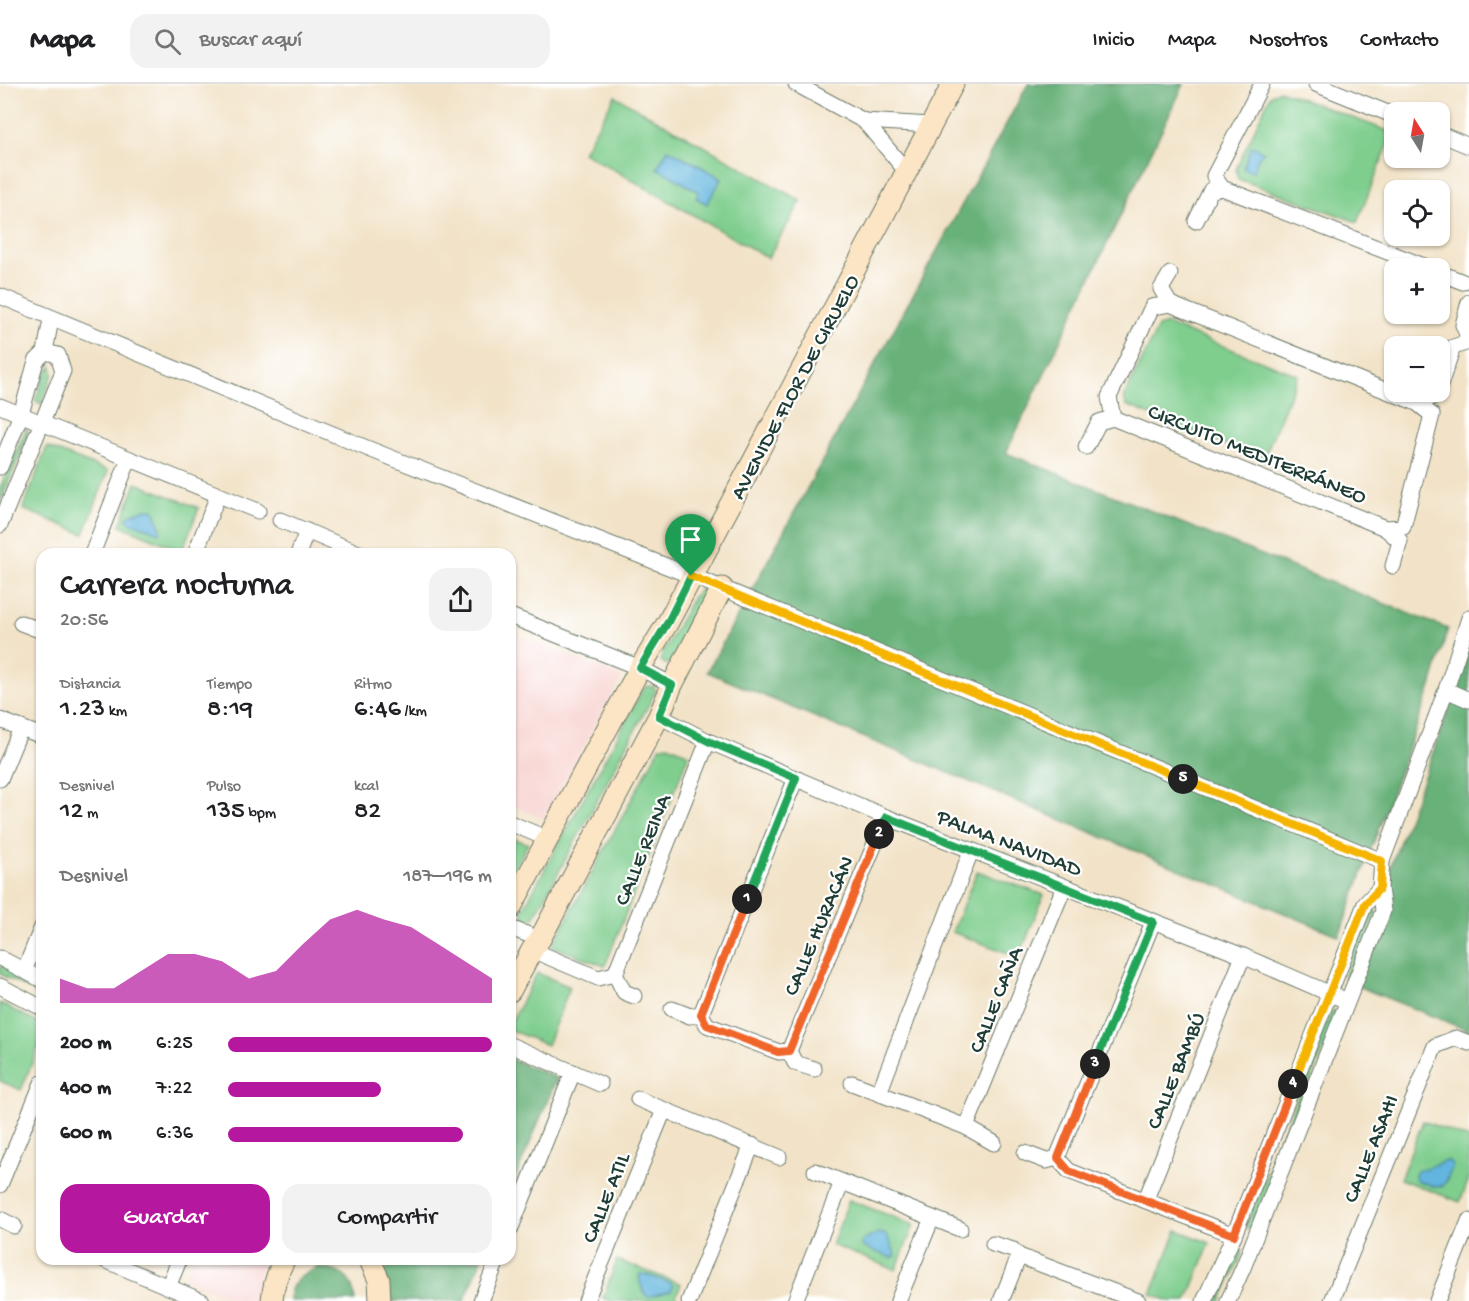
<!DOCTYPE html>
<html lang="es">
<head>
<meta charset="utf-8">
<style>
	:root { --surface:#fff; --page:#f2f2f2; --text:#202124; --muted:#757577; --line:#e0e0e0; --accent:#b5179e }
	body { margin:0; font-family:"Gochi Hand",sans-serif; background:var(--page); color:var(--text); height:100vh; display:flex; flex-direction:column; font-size:22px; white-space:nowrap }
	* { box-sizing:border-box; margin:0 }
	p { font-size:20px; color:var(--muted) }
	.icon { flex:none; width:33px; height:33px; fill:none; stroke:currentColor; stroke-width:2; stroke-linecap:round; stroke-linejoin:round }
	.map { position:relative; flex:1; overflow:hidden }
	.drawer { position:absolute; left:36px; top:464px; width:480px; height:717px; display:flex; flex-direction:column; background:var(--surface); border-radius:18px; box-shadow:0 2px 4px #0004 }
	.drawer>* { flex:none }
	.needle { width:39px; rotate:349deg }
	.buttons { position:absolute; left:1384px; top:18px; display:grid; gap:12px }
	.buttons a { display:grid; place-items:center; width:66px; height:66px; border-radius:12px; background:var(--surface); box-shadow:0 2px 4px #0004; font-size:30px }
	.pin { position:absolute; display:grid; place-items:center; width:51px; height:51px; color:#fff; margin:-62px -26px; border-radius:50% 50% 50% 0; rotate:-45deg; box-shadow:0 0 6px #0007 }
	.pin .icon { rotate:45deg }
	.km { position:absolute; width:30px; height:30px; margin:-15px; border-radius:50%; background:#222; color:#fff; font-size:16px; line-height:30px; text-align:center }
	.round { display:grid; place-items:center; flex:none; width:63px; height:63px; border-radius:18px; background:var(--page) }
	.headline { display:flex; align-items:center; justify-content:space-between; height:102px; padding:0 24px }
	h1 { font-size:33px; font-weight:600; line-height:45px }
	.figures { display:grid; grid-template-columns:repeat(3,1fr); gap:9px; height:102px; padding:6px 24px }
	.figures div { display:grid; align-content:center }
	.figures b { font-size:26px; font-weight:600 }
	.figures small { font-size:16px; font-weight:400 }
	.figures p { font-size:16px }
	.chart { height:168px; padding:12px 24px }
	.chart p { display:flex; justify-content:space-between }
	.chart svg { width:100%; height:108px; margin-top:6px; fill:var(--accent); opacity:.7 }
	.cta { display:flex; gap:12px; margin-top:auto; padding:12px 24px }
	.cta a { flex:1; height:69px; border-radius:18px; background:var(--accent); color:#fff; font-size:24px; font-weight:600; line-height:69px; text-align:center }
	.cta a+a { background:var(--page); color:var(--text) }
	ul { padding:0 24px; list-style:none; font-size:20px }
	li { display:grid; grid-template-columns:96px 72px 1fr; align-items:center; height:45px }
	li i { height:15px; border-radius:8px; background:var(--accent) }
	header { display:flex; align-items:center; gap:36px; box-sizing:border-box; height:84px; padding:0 30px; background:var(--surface); border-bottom:2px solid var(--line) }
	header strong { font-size:28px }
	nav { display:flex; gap:33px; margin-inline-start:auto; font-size:21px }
	.search { width:420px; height:54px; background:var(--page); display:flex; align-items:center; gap:15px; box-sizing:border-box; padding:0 21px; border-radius:18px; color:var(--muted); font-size:22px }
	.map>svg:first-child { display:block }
	.built { fill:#f7d0cd }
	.green { fill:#7fce8e; stroke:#4f8661; stroke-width:1.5 }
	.forest { fill:#67b179; stroke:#437756; stroke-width:1.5 }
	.water { fill:#62b5de; stroke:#407989; stroke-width:1.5 }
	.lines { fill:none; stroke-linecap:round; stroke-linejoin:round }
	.street-casing { stroke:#697768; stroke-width:17 }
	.secondary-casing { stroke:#697768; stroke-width:23 }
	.street { stroke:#fff; stroke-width:15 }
	.secondary { stroke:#fce5c4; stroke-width:21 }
	.split-1-casing { stroke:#fff; stroke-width:12 }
	.split-2-casing { stroke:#fff; stroke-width:12 }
	.split-3-casing { stroke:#fff; stroke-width:12 }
	.split-4-casing { stroke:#fff; stroke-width:12 }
	.split-5-casing { stroke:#fff; stroke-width:12 }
	.split-6-casing { stroke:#fff; stroke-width:12 }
	.split-1 { stroke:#22a559; stroke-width:8 }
	.split-2 { stroke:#f0652b; stroke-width:8 }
	.split-3 { stroke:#22a559; stroke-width:8 }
	.split-4 { stroke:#f0652b; stroke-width:8 }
	.split-5 { stroke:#f5b400; stroke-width:8 }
	.split-6 { stroke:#f5b400; stroke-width:8 }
	.labels { text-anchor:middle; stroke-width:4.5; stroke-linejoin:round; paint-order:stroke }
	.street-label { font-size:22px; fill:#1f3d34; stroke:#fff }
</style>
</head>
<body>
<header>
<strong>Mapa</strong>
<div class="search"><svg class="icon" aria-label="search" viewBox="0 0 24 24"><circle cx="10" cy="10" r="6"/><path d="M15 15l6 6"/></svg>Buscar aquí</div>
<nav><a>Inicio</a><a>Mapa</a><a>Nosotros</a><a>Contacto</a></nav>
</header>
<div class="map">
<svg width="1469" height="1217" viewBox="0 0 1469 1217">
	<rect width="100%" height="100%" fill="#fff"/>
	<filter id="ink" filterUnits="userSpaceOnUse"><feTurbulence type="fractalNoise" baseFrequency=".0167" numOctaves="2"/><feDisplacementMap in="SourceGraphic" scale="12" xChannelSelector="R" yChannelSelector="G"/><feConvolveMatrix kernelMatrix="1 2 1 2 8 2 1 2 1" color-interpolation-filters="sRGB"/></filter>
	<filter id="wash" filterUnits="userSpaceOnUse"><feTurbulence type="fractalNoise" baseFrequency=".008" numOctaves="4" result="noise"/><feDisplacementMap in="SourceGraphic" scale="24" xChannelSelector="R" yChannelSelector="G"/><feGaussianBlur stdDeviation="1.35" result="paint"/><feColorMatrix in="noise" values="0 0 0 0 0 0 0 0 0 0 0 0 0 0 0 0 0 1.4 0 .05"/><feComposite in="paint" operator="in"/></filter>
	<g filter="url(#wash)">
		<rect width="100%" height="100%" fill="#f2e3c8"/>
		<g class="built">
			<polygon points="510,549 622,593 544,735 510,721"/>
			<polygon points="193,1174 267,1175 262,1182 256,1201 254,1217 236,1217 184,1195"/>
		</g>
		<g class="green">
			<polygon points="1279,6 1393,49 1357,138 1238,95 1236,85 1270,12"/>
			<polygon points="615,12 801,117 768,174 583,68"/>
			<polygon points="1166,240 1298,291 1263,376 1126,321 1124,313 1158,243"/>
			<polygon points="52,283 53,290 41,320 35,317 46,288"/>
			<polygon points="27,343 28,351 0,419 0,404"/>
			<polygon points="47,363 108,387 84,450 23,425"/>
			<polygon points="136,399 199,424 182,467 120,441"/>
			<polygon points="701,505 707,508 707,518 672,580 665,580 660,576 663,568 693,513"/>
			<polygon points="647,602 654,603 656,607 534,834 528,836 524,833 522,827 642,607"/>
			<polygon points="668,661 689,670 605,882 552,862 660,663"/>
			<polygon points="510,753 528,760 510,792"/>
			<polygon points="977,787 1044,811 1019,873 952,848"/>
			<polygon points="1372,826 1375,826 1377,829 1350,894 1346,895 1345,891"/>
			<polygon points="0,882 42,905 42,912 0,890"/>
			<polygon points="537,889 570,903 547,961 510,946 510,940"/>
			<polygon points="0,919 42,941 42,954 21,1006 0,997"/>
			<polygon points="1334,926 1338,930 1252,1143 1248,1146 1246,1142 1331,928"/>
			<polygon points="1423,1037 1469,1055 1469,1095 1460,1118 1400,1095"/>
			<polygon points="849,1116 914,1141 896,1186 832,1161"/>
			<polygon points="1177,1146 1210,1159 1187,1217 1169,1217 1151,1210"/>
			<polygon points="1241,1163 1242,1170 1221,1217 1213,1217 1235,1164"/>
			<polygon points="617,1176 681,1200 674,1217 610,1217 603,1214"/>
		</g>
		<g class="forest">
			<polygon points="1028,0 1184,0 1006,369 1448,545 1431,603 1339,852 707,588"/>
			<polygon points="1469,563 1469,947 1357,902 1395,810 1386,795 1450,622"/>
			<polygon points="510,975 557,994 510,1107"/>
			<polygon points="392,1175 482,1175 464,1217 390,1217 385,1188"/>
			<path d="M319,1183C342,1188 353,1192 355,1217H290C288,1197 304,1190 319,1183Z"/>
		</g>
		<g class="water">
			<polygon points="1252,62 1264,68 1259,72 1253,88 1243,84"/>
			<polygon points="668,65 722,94 707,120 696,114 699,108 657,84"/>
			<polygon points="146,425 152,425 155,428 161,446 160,449 129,438 127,435 129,431"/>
			<polygon points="1446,1077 1449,1077 1453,1081 1446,1098 1442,1102 1435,1103 1416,1096 1415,1091 1417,1087"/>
			<polygon points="879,1149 887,1151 896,1172 892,1174 863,1163 861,1160 864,1156"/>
			<path d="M640,1190H644L671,1199L673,1203L671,1207L648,1213C643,1209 638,1197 640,1190Z"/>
		</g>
	</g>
	<g filter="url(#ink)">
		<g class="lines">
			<g class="street-casing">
				<g id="street">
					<polyline points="796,0 864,37 907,88"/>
					<polyline points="1316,0 1395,32"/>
					<polyline points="864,37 931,41"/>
					<polyline points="1440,50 1469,62"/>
					<polyline points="1222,104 1429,184"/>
					<polyline points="1196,137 1211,106 1222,104 1214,92 1262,0"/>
					<polyline points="1440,189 1463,198"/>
					<polyline points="0,212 369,365 722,504 1382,777"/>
					<polyline points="1469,218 1463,241 1469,255"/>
					<polyline points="1170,220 1417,319"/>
					<polyline points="45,268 51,235"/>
					<polyline points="1440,301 1453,263 1469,258"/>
					<polyline points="0,322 258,427"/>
					<polyline points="1113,334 1385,444"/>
					<polyline points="1086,363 1099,338 1113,334 1109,313 1152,223 1170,220 1161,205 1170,190"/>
					<polyline points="0,383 21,330 36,277 45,268"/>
					<polyline points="280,436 361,470"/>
					<polyline points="0,441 63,287 58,271 45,268"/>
					<polyline points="92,470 129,375"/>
					<polyline points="195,470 218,411"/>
					<polyline points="298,470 307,447"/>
					<polyline points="1393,482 1400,457 1385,444 1403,443 1432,331 1417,319 1436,312 1438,308"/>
					<polyline points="510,532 640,584 672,601"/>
					<polyline points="21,539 42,547"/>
					<polyline points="1446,606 1469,616"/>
					<polyline points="659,632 708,657 886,733 1243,872 1347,917"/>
					<polyline points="0,636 42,652"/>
					<polyline points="0,695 21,644"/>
					<polyline points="510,739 548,755"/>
					<polyline points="510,844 540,855"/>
					<polyline points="532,866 598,894 615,890 624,908 634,912"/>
					<polyline points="0,874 42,896"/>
					<polyline points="25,885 42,843"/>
					<polyline points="615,890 708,657"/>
					<polyline points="0,902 42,924"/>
					<polyline points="672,925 690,932 701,930 707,941 779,968 789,967 795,979 814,985"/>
					<polyline points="701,930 796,694"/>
					<polyline points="510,961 600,1000"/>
					<polyline points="789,967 886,733"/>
					<polyline points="852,999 966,1043 994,1059"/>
					<polyline points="879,1009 971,767"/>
					<polyline points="638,1015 779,1073"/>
					<polyline points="966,1043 1064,803"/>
					<polyline points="1025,1069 1046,1077 1057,1074 1069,1087 1234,1151"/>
					<polyline points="1057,1074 1153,838"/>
					<polyline points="815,1087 960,1145"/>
					<polyline points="0,1101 42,999"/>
					<polyline points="1146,1115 1243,872"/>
					<polyline points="0,1135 14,1142"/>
					<polyline points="510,1146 573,988"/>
					<polyline points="993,1160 1013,1166 1019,1172 1138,1217"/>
					<polyline points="100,1174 202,1217"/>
					<polyline points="168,1203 180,1174"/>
					<polyline points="481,1217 498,1174"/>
					<polyline points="586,1217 664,1026"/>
					<polyline points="689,1217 752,1061"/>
					<polyline points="795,1217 842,1098"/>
					<polyline points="898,1217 932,1134"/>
					<polyline points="1001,1217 1019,1172"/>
					<polyline points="1204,1217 1234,1151 1365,820 1380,804"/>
					<polyline points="1228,1217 1243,1184 1383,827 1380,804 1382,777 1446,606 1469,534"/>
					<polyline points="1332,1217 1435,962 1456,954 1469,959"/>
					<polyline points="1437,1217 1469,1137"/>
				</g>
			</g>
			<g class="secondary-casing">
				<g id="secondary">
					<polyline points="510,825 640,584 668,538 953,0"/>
					<polyline points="510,907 532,866 540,855 659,632 672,601 722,504"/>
					<polyline points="369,1174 379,1196 380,1217"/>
					<path d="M272,1217C273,1201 277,1189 285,1174"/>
				</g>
			</g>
			<use href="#street" class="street"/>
			<use href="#secondary" class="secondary"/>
		</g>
	</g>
	<g class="lines" filter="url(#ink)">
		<g class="split-1-casing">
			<polyline id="split-1" points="691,492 668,538 640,584 672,601 659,632 708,657 796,694 747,815"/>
		</g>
		<g class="split-2-casing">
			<polyline id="split-2" points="747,815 701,930 707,941 778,968 789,967 879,750"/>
		</g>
		<g class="split-3-casing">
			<polyline id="split-3" points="879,750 886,733 1153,838 1095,980"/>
		</g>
		<g class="split-4-casing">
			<polyline id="split-4" points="1095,980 1058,1074 1069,1087 1234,1151 1293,1000"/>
		</g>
		<g class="split-5-casing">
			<polyline id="split-5" points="1183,695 1382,777 1380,804 1365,820 1293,1000"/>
		</g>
		<g class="split-6-casing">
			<polyline id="split-6" points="691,492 1183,695"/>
		</g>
		<use href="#split-1" class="split-1"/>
		<use href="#split-2" class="split-2"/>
		<use href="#split-3" class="split-3"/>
		<use href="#split-4" class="split-4"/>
		<use href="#split-5" class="split-5"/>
		<use href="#split-6" class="split-6"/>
	</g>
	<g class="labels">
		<g class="street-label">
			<text transform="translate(793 302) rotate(-62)" y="8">AVENIDE FLOR DE CIRUELO</text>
			<text transform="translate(1258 368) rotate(22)" y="8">CIRCUITO MEDITERRÁNEO</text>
			<text transform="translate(1010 757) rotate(21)" y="8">PALMA NAVIDAD</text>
			<text transform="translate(641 765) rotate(-68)" y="8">CALLE REINA</text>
			<text transform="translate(817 841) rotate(-67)" y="8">CALLE HURACÁN</text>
			<text transform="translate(994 915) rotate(-68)" y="8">CALLE CAÑA</text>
			<text transform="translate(1174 986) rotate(-68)" y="8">CALLE BAMBÚ</text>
			<text transform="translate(1369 1064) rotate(-68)" y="8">CALLE ASAHI</text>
			<text transform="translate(604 1113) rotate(-68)" y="8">CALLE ATIL</text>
		</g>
	</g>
</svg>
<div class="buttons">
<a><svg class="needle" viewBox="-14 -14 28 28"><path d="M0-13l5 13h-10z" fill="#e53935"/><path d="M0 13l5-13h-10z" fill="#757577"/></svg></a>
<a><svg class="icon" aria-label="locate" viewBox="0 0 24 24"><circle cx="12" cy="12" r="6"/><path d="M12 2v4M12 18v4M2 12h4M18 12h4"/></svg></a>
<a>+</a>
<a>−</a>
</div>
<div class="pin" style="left:691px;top:492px;background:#1e9e55"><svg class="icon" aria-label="arrive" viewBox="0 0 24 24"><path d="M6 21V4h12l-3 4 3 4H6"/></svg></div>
<b class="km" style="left:747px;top:815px">1</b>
<b class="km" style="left:879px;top:750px">2</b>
<b class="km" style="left:1095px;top:980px">3</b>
<b class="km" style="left:1293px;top:1000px">4</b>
<b class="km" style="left:1183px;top:695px">5</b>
<section class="drawer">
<div class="headline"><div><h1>Carrera nocturna</h1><p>20:56</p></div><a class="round"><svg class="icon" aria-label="share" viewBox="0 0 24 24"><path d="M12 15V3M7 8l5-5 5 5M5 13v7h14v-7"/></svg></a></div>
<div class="figures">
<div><p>Distancia</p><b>1.23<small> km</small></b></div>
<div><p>Tiempo</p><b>8:19</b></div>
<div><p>Ritmo</p><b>6:46<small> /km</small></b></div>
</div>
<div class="figures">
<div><p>Desnivel</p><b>12<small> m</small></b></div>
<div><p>Pulso</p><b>135<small> bpm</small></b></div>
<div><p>kcal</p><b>82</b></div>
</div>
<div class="chart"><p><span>Desnivel</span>187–196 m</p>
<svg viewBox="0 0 160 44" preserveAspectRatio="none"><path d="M0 44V34L10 38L20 38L30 31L40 24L50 24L60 27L70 34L80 31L90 20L100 10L110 6L120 10L130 13L140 20L150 27L160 34V44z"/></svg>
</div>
<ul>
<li><b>200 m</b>6:25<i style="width:100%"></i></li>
<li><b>400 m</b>7:22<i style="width:58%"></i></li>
<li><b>600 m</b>6:36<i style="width:89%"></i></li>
</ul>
<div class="cta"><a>Guardar</a><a>Compartir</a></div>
</section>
</div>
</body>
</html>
